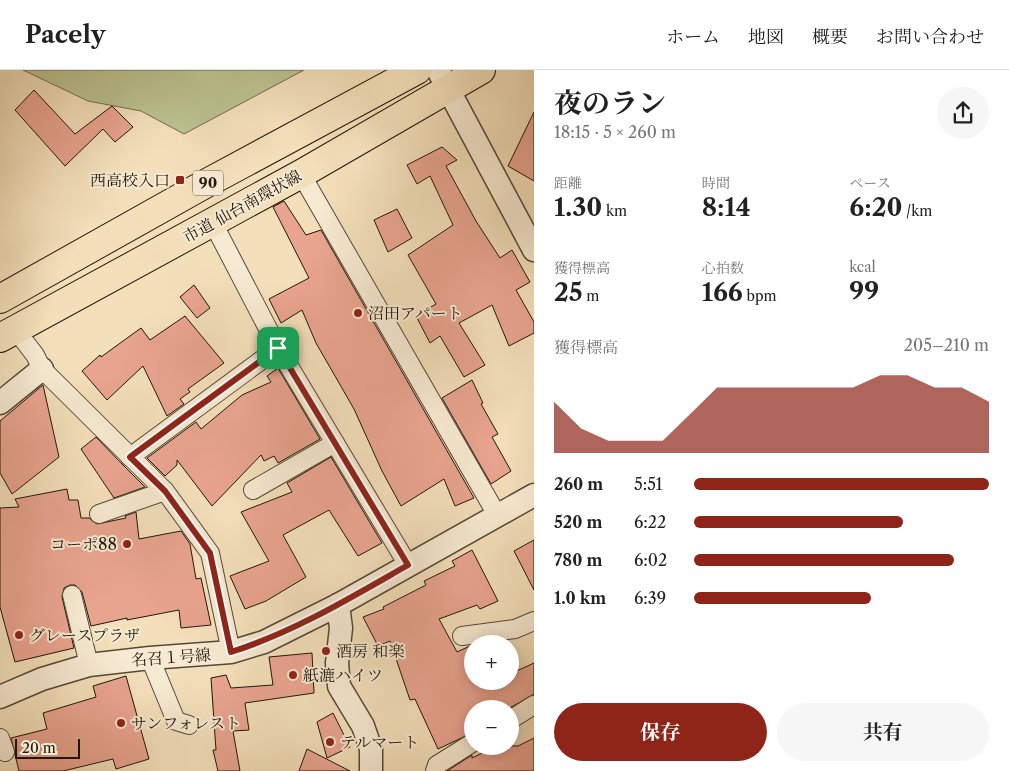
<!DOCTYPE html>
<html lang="ja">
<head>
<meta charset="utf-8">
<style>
	:root { --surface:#fff; --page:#f6f6f6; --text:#222; --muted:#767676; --line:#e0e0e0; --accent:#8f2418 }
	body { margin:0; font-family:"Libre Caslon Text","Noto Serif JP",serif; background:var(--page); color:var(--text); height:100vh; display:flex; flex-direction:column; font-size:19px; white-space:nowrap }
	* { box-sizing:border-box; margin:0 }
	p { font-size:16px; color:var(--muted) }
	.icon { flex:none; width:28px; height:28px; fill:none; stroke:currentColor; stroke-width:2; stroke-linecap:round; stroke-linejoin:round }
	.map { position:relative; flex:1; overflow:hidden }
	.details { display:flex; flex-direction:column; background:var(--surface); width:475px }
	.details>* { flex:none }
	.tools { position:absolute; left:464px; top:565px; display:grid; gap:10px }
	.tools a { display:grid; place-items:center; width:55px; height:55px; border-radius:50%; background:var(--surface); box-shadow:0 2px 12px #0003; font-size:25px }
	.scale { position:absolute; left:15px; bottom:12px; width:65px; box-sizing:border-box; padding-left:5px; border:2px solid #20160b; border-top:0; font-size:14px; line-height:18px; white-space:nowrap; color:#20160b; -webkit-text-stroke:4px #f7ead2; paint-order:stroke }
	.pin { position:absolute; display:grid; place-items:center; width:42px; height:42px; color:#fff; margin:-21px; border-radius:10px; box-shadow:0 2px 8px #0006 }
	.round { display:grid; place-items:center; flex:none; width:52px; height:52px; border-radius:26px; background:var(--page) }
	.summary { display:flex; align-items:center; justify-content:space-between; height:85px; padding:0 20px }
	h1 { font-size:28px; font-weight:700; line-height:38px }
	.metrics { display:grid; grid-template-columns:repeat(3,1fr); gap:8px; height:85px; padding:5px 20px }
	.metrics div { display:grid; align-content:center }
	.metrics b { font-size:25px; font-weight:700 }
	.metrics small { font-size:14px; font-weight:400 }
	.metrics p { font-size:14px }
	.chart { height:140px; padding:10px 20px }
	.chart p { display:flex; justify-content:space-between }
	.chart svg { width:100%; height:90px; margin-top:5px; fill:var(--accent); opacity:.7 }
	.action { display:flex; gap:10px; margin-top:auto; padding:10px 20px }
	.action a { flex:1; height:58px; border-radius:30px; background:var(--accent); color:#fff; font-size:20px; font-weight:700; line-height:58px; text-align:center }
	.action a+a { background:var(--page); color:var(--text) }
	ul { padding:0 20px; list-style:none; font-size:16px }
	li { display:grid; grid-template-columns:80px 60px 1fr; align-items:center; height:38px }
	li i { height:12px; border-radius:6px; background:var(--accent) }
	header { display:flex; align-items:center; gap:30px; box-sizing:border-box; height:70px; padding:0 25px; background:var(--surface); border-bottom:1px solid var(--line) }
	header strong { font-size:24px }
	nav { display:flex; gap:28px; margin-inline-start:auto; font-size:18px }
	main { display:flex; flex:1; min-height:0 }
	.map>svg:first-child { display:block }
	.green { fill:#bbc290; stroke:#6e6c4e }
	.building { fill:#e9a48f; stroke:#20160b }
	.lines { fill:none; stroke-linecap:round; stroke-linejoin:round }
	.minor-casing { stroke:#554837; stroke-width:20 }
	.tertiary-casing { stroke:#554837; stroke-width:25 }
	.primary-casing { stroke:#20160b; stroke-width:30 }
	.minor { stroke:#f7ead2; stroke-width:18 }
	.tertiary { stroke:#f7ead2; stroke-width:22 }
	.primary { stroke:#f3dfba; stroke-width:28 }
	.route-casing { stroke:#fff; stroke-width:10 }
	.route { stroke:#8f2418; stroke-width:6 }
	.poi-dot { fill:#8f2418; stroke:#f7ead2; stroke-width:2 }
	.labels { text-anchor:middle; stroke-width:4; stroke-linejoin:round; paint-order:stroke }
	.shield { fill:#f7ead2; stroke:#605647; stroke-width:1 }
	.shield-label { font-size:15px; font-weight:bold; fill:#20160b }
	.poi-label { font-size:16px; fill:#20160b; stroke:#f7ead2; text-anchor:start }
	.street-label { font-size:16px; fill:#20160b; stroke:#f7ead2 }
</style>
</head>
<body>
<header>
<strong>Pacely</strong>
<nav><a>ホーム</a><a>地図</a><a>概要</a><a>お問い合わせ</a></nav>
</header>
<main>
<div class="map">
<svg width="534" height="701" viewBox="0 0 534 701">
	<rect width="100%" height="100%" fill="#f3dfba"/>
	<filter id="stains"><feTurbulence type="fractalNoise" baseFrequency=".004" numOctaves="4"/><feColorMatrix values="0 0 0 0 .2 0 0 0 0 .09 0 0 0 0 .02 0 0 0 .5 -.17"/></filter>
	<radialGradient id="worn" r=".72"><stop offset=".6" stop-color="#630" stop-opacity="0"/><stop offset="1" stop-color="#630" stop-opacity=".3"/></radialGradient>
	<polygon class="green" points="23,0 304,0 184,64 141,41 88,31"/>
	<g class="building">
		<polygon points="34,20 75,64 112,36 133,57 115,72 103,59 65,96 15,40"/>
		<polygon points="534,42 534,111 508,96"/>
		<polygon points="442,77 457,90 446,96 476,151 500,188 512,180 530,212 516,220 534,252 534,263 509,276 492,235 459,253 485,295 464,307 440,266 430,273 416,246 436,234 408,185 453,155 430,106 417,114 407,95"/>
		<polygon points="284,131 306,165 321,160 474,428 455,436 444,409 401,436 382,401 354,339 316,273 302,240 281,253 269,229 309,208 273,137"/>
		<polygon points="397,139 412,168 388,182 374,150"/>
		<polygon points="194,215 210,238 197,248 180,227"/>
		<polygon points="185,246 224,293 188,319 190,322 180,329 184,334 167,346 143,296 107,330 82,301 100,285 101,287 141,258 150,270"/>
		<polygon points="278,298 320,369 278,393 274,386 264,391 261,385 212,436 177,390 177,395 165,406 147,388 196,352 201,359 242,325 271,312 267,306"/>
		<polygon points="472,310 483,333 481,334 498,364 492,367 511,401 491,414 442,328"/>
		<polygon points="43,315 59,387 12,424 0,403 0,351"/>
		<polygon points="96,367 122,394 145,417 114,428 81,379"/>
		<polygon points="331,387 382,473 358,486 329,440 283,465 306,507 266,531 245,539 230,506 269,491 241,442 292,422 287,413"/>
		<polygon points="67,419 69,430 78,430 81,448 89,448 97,454 126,448 125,446 136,442 139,469 181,461 190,474 196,509 201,508 211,555 181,558 179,540 127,550 127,548 91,556 82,522 75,515 70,515 64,518 62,527 74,578 15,592 0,537 0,438 19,437 15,429"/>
		<polygon points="534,470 534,520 514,481"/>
		<polygon points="472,480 498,531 480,539 477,535 439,549 457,582 472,575 472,611 510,611 510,604 534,593 534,624 508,639 472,639 472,663 438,679 415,629 410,630 390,571 378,576 363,547 384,539 383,537 426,515 424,511 455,496 452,491"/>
		<polygon points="312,583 314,623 245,633 249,660 233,661 240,701 218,701 213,680 216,680 211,608 226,605 231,618 273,615 269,587"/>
		<polygon points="126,606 149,689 116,699 113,689 63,701 19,701 11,668 47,659 43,643 96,627 93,616"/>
		<polygon points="333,643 350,677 327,688 317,652"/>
		<polygon points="534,668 534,701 447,701 472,685 472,688 496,676 518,676"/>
		<polygon points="307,679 350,701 299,701"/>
	</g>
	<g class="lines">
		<g class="minor-casing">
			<g id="minor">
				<polyline points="301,104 497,445"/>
				<polyline points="213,153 278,278 408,495"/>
				<polyline points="15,259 35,285 42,299 165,421 210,483 231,582"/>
				<polyline points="130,387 278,278"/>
				<polyline points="253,420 335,373"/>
				<polyline points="99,444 165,421"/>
				<polyline points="72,525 89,595"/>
				<polyline points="462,566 515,559 534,551"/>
				<polyline points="150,588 176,651 189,655"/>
				<polyline points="510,650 534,635"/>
				<polyline points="0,668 5,682"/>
				<polyline points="435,701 437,695 472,673"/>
			</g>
		</g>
		<g class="tertiary-casing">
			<g id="tertiary">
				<polyline points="438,0 534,180"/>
				<polyline points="0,333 42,299"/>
				<polyline points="338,535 341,558 337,593 339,616 363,656 371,679 371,701"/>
				<polyline points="0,627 42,609 89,595 150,588 231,582 264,572 338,535 534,425"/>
			</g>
		</g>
		<g class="primary-casing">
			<g id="primary">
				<polyline points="0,229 205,114 417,0"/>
				<polyline points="0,268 301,104 481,0"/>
			</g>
		</g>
		<use href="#minor" class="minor"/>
		<use href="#tertiary" class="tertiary"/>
		<use href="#primary" class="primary"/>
	</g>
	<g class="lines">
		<g class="route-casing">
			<path id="route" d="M278,278L408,495C350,528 294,562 231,582L210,483L165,421L130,387Z"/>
		</g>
		<use href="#route" class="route"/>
	</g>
	<g class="poi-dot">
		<rect x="175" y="105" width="10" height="10" rx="2.5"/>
		<circle cx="358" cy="243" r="5"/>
		<circle cx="127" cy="474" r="5"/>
		<circle cx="19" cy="565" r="5"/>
		<circle cx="326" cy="581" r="5"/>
		<circle cx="293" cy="605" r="5"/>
		<circle cx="121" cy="653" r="5"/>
		<circle cx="330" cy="672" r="5"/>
	</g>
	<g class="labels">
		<rect class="shield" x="193" y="100.5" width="30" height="25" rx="4"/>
		<g class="shield-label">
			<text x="208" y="118">90</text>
		</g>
		<g class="poi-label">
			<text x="170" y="116" text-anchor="end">西高校入口</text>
			<text x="368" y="249">沼田アパート</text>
			<text x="117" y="480" text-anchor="end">コーポ88</text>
			<text x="29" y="571">グレースプラザ</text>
			<text x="336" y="587">酒房 和楽</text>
			<text x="303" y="611">紙漉ハイツ</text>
			<text x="131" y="659">サンフォレスト</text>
			<text x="340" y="678">テルマート</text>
		</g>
		<g class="street-label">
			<text transform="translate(242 136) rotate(-29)" y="6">市道 仙台南環状線</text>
			<text transform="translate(171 587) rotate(-4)" y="6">名召１号線</text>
		</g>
	</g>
	<rect width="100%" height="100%" filter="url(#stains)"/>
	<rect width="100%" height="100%" fill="url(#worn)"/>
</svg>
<div class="tools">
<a>+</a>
<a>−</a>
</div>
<div class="scale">20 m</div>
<div class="pin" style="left:278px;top:278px;background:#1e9e55"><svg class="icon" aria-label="arrive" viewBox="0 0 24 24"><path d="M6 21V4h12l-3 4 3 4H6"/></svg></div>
</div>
<section class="details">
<div class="summary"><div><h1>夜のラン</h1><p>18:15 · 5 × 260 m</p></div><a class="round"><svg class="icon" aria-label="share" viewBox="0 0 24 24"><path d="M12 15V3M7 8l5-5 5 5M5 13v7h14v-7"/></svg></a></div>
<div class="metrics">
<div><p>距離</p><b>1.30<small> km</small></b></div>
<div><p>時間</p><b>8:14</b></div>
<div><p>ペース</p><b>6:20<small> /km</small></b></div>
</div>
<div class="metrics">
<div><p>獲得標高</p><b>25<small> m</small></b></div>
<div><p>心拍数</p><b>166<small> bpm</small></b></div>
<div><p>kcal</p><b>99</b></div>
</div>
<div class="chart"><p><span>獲得標高</span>205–210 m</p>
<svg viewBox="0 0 160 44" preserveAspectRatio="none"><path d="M0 44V19L10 32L20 38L30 38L40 38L50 25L60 12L70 12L80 12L90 12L100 12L110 12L120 6L130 6L140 12L150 12L160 19V44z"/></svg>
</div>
<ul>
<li><b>260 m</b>5:51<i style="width:100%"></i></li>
<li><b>520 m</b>6:22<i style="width:71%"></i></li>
<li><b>780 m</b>6:02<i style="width:88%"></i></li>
<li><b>1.0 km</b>6:39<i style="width:60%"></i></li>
</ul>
<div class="action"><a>保存</a><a>共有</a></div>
</section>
</main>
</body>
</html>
